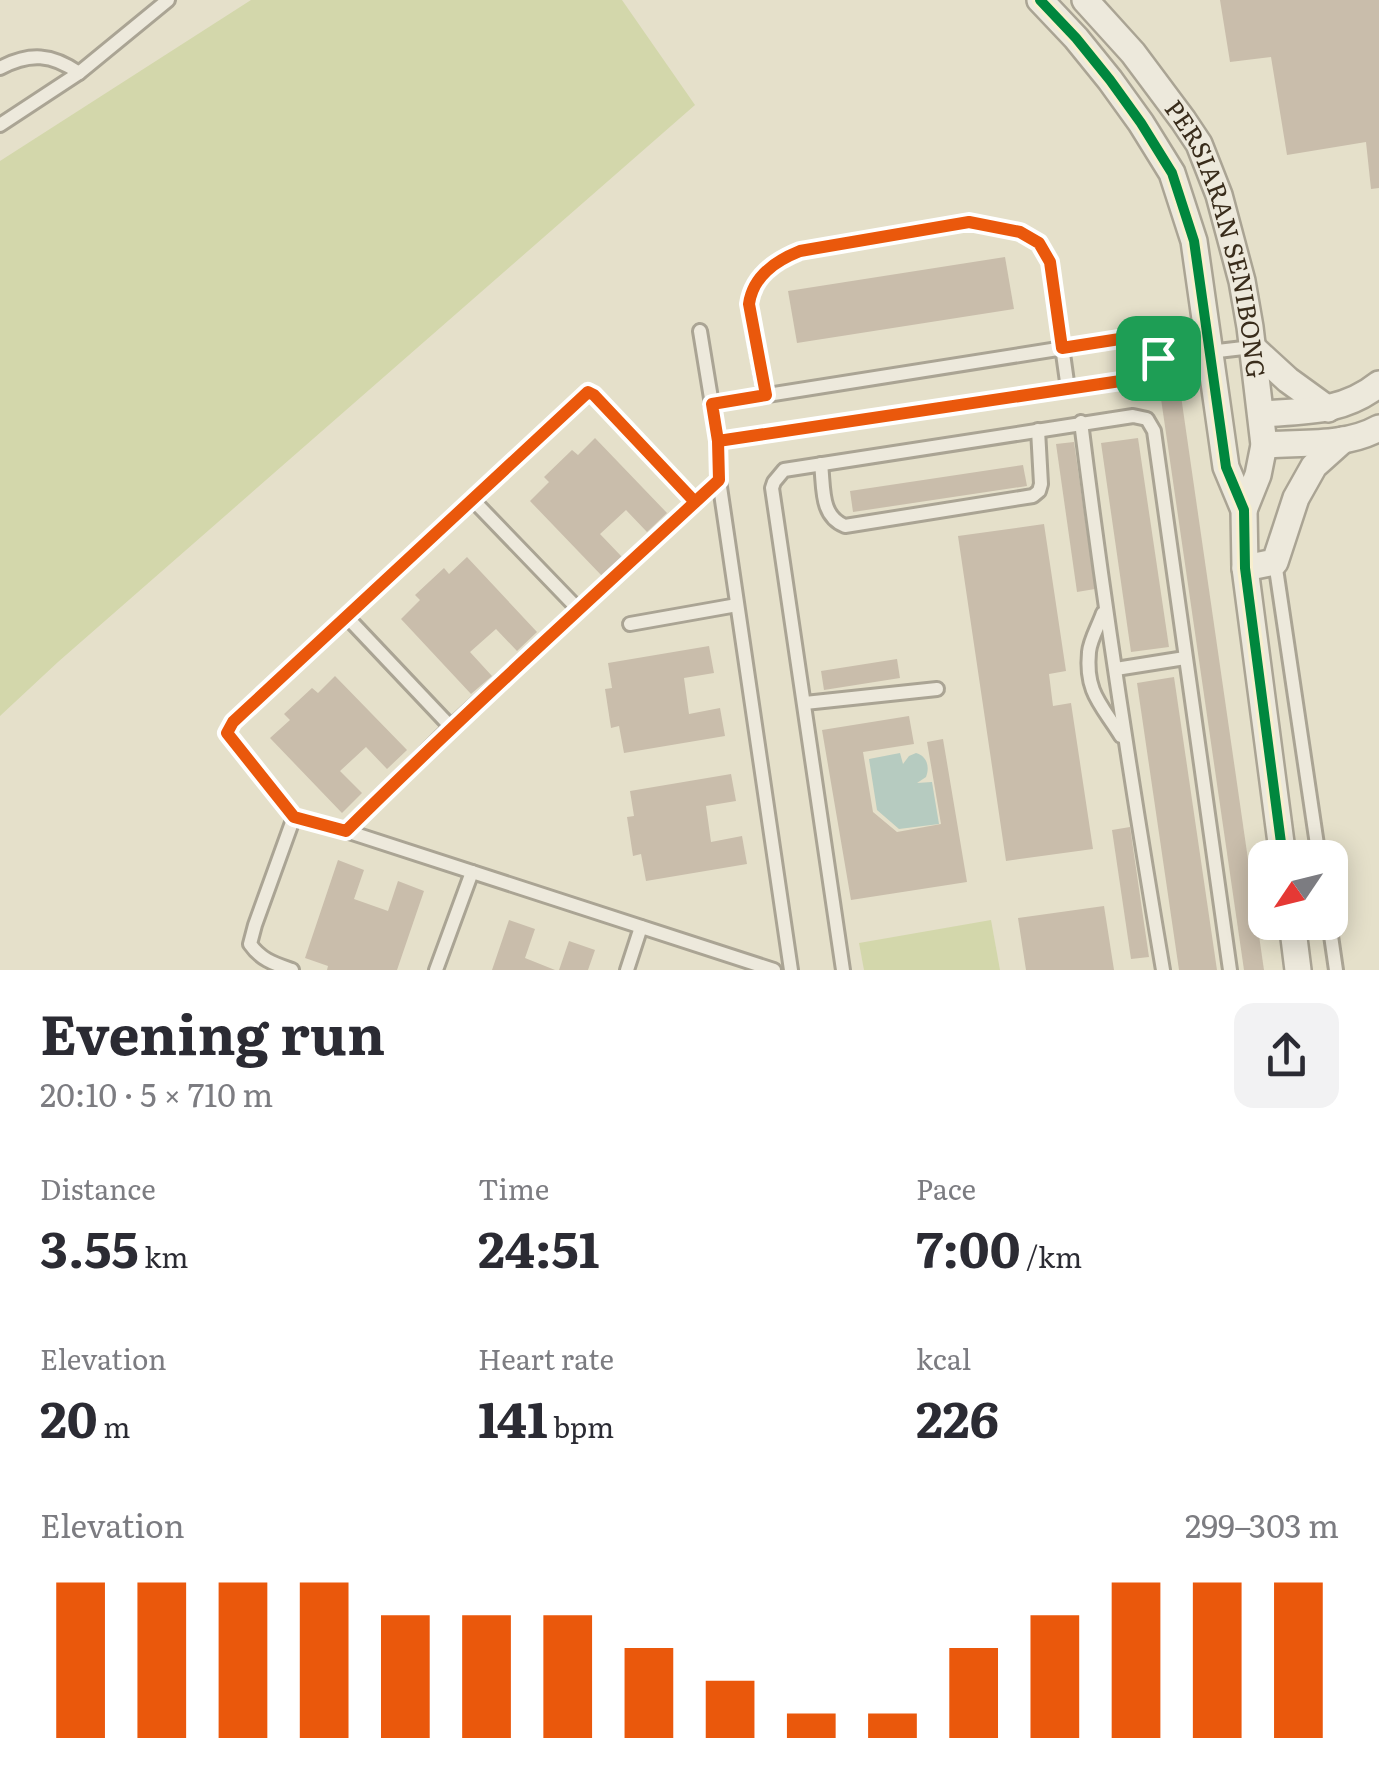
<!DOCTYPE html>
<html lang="en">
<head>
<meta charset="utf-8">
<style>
	:root { --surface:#fff; --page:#f2f2f3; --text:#2b2b33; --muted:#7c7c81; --accent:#ea580c }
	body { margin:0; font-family:Literata,serif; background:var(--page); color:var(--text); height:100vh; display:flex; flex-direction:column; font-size:38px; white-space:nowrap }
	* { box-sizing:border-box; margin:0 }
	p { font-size:32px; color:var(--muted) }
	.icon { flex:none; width:55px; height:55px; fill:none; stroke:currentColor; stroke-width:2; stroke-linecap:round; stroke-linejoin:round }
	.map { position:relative; height:970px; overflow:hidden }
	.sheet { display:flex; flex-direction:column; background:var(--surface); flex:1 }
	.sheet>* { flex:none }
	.needle { width:65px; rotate:235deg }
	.controls { position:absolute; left:1248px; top:840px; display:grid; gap:20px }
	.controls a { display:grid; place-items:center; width:100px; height:100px; border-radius:20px; background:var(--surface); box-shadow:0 5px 25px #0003; font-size:50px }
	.pin { position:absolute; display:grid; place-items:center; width:85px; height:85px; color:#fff; margin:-42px; border-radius:20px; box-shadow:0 5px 15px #0006 }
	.round { display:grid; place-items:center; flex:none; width:105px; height:105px; border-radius:20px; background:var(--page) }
	.head { display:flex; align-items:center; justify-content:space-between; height:170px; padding:0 40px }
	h1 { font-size:55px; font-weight:700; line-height:75px }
	.metrics { display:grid; grid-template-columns:repeat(3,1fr); gap:15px; height:170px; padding:10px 40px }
	.metrics div { display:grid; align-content:center }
	.metrics b { font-size:50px; font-weight:700 }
	.metrics small { font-size:28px; font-weight:400 }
	.metrics p { font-size:28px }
	.chart { height:280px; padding:20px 40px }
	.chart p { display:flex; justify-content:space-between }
	.chart svg { width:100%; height:180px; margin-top:10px; stroke:var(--accent); stroke-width:6 }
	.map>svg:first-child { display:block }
	.green { fill:#d3d7ab }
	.water { fill:#b6cbc0 }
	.building { fill:#c9bdab }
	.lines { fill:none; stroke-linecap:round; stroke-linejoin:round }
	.lane-casing { stroke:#aaa494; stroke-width:18 }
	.street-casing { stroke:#aaa494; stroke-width:30 }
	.lane { stroke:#ede9dc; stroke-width:12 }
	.street { stroke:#ede9dc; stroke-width:25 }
	.cycleway-casing { stroke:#f8efce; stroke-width:16 }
	.cycleway { stroke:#00873e; stroke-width:10 }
	.route-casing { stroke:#fff; stroke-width:20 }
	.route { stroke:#ea580c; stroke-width:12 }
	.labels { text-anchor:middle; stroke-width:8; stroke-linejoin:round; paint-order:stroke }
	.street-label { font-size:25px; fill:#392c1b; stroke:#f8efce }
</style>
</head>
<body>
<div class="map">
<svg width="1379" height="970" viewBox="0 0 1379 970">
	<rect width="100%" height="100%" fill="#e5e0ca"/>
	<g class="green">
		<polygon points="251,0 622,0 695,105 58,662 0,716 0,161"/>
		<polygon points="991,920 1000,970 864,970 859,943"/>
	</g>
	<path class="water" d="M900,753L903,764L909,756L916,753C927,756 930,767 926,777L917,783L932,782L939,824L899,829L877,810L869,759Z"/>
	<g class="building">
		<polygon points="1220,0 1379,0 1379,188 1371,189 1366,142 1287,155 1271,57 1230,62"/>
		<polygon points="1005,257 1014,309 797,343 788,291"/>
		<polygon points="1180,389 1264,970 1244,970 1160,392"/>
		<polygon points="595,438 667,513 647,532 626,510 600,534 622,557 602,576 530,501 549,482 544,477 572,450 578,455"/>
		<polygon points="1138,438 1169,647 1131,652 1101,443"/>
		<polygon points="1074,442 1095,589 1077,592 1056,444"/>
		<polygon points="1023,465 1027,486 853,512 850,491"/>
		<polygon points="1044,524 1066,671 1049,674 1053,706 1071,703 1093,849 1006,861 958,536"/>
		<polygon points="467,557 537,632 517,651 496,629 470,652 492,676 471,694 401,619 420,600 415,595 444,568 449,574"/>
		<polygon points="709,646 714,673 684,678 689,714 720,708 725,736 624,753 619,726 611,728 605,689 612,688 608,663"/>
		<polygon points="897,659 900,678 824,690 821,671"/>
		<polygon points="335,676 407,750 387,769 366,747 340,771 362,793 342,813 270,738 290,720 284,714 312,688 318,693"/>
		<polygon points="1174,677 1217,970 1179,970 1137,683"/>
		<polygon points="909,716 914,744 863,752 873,812 897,832 941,824 927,742 943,739 967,882 851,900 822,730"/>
		<polygon points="731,774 736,801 706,806 711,842 742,836 747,864 646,881 641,854 633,856 627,817 634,816 630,791"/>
		<polygon points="1130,827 1149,957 1131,959 1112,830"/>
		<polygon points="338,860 364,870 354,899 388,911 398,881 424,891 397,970 327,970 328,966 305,958"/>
		<polygon points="1104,906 1114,970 1026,970 1018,918"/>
		<polygon points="509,920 535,929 525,958 555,970 492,970"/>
		<polygon points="569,941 595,950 588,970 559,970"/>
	</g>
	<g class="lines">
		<g class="lane-casing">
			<g id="lane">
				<path d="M0,68C30,52 52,54 79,73"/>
				<polyline points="0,125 79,73 168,0"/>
				<polyline points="700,331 718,441 719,480 791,970"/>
				<path d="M765,395L749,304C754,276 775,262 800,251L969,222L1020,232L1039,243L1050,261L1068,389"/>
				<polyline points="711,404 1127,338 1158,358"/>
				<path d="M1081,422C1104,606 1132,788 1163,970"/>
				<polyline points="718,441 1134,379 1158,358 1252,347"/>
				<path d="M821,464C824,488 820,516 845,526L1033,496L1039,491L1041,484L1038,430"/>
				<polyline points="472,499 579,610"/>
				<polyline points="695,502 594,395 588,392 233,722 227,733 294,817 346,831 774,970"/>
				<polyline points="1275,562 1319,858"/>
				<path d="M1103,613C1099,625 1090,640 1089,652C1085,693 1102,705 1121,736"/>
				<polyline points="346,616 451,727"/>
				<polyline points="630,624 737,605"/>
				<polyline points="1116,669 1185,658"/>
				<polyline points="805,703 937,689"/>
				<polyline points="346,831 451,727 719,480"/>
				<polyline points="1329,922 1336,970"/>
				<path d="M292,970C275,964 261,960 250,944L255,925L294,817"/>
				<polyline points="436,970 472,872"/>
				<polyline points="627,970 641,927"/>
				<polyline points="843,970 772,488 774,482 784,470 1133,416 1147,419 1154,431 1230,970"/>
			</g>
		</g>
		<g class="street-casing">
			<g id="street">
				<polyline points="1040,0 1076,38 1110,80 1141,123 1172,173 1194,241 1226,467 1244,510 1245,568 1283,858"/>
				<path id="s1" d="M1085,0L1133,53L1183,120L1199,144L1219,195L1242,281L1250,327L1264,445L1258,475L1244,510"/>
				<polyline points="1252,347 1288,380 1328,409"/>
				<path d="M1261,414C1304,411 1343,413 1379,384"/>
				<path d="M1264,445C1302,442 1345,447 1379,428"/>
				<polyline points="1245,568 1275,562 1296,498 1314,466 1343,440"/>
				<polyline points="1292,922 1298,970"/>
			</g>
		</g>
		<use href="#lane" class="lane"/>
		<use href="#street" class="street"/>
		<g class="cycleway-casing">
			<polyline id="cycleway" points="1040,0 1076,38 1110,80 1141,123 1172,173 1194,241 1226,467 1244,510 1245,568 1283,858"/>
		</g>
		<use href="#cycleway" class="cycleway"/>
	</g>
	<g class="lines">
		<g class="route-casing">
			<path id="route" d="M1158,358L1126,338L1062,348L1050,262L1039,243L1020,232L969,222L800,251C775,261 753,276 749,304L766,395L712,404L718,441L719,480L695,502L594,395L588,392L233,722L227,733L294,817L346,831C467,711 594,596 719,480L718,441L1134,379L1158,358"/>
		</g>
		<use href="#route" class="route"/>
	</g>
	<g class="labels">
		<g class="street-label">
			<text dy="9" stroke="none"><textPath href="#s1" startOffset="280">PERSIARAN SENIBONG</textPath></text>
		</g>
	</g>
</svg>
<div class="controls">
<a><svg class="needle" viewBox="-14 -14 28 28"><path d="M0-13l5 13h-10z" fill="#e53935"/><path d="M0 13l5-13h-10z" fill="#7c7c81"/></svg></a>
</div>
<div class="pin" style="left:1158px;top:358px;background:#1e9e55"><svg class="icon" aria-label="arrive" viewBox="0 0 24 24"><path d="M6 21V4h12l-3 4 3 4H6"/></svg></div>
</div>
<section class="sheet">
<div class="head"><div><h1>Evening run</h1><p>20:10 · 5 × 710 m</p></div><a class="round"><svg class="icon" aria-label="share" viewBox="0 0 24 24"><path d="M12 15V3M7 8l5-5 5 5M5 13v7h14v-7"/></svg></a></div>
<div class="metrics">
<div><p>Distance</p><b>3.55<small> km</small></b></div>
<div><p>Time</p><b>24:51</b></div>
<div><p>Pace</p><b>7:00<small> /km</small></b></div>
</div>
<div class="metrics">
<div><p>Elevation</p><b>20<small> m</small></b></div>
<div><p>Heart rate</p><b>141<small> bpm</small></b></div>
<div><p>kcal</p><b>226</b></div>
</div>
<div class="chart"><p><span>Elevation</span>299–303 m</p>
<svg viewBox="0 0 160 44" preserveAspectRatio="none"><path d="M5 44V6M15 44V6M25 44V6M35 44V6M45 44V14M55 44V14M65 44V14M75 44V22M85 44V30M95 44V38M105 44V38M115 44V22M125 44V14M135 44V6M145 44V6M155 44V6"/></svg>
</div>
</section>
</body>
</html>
